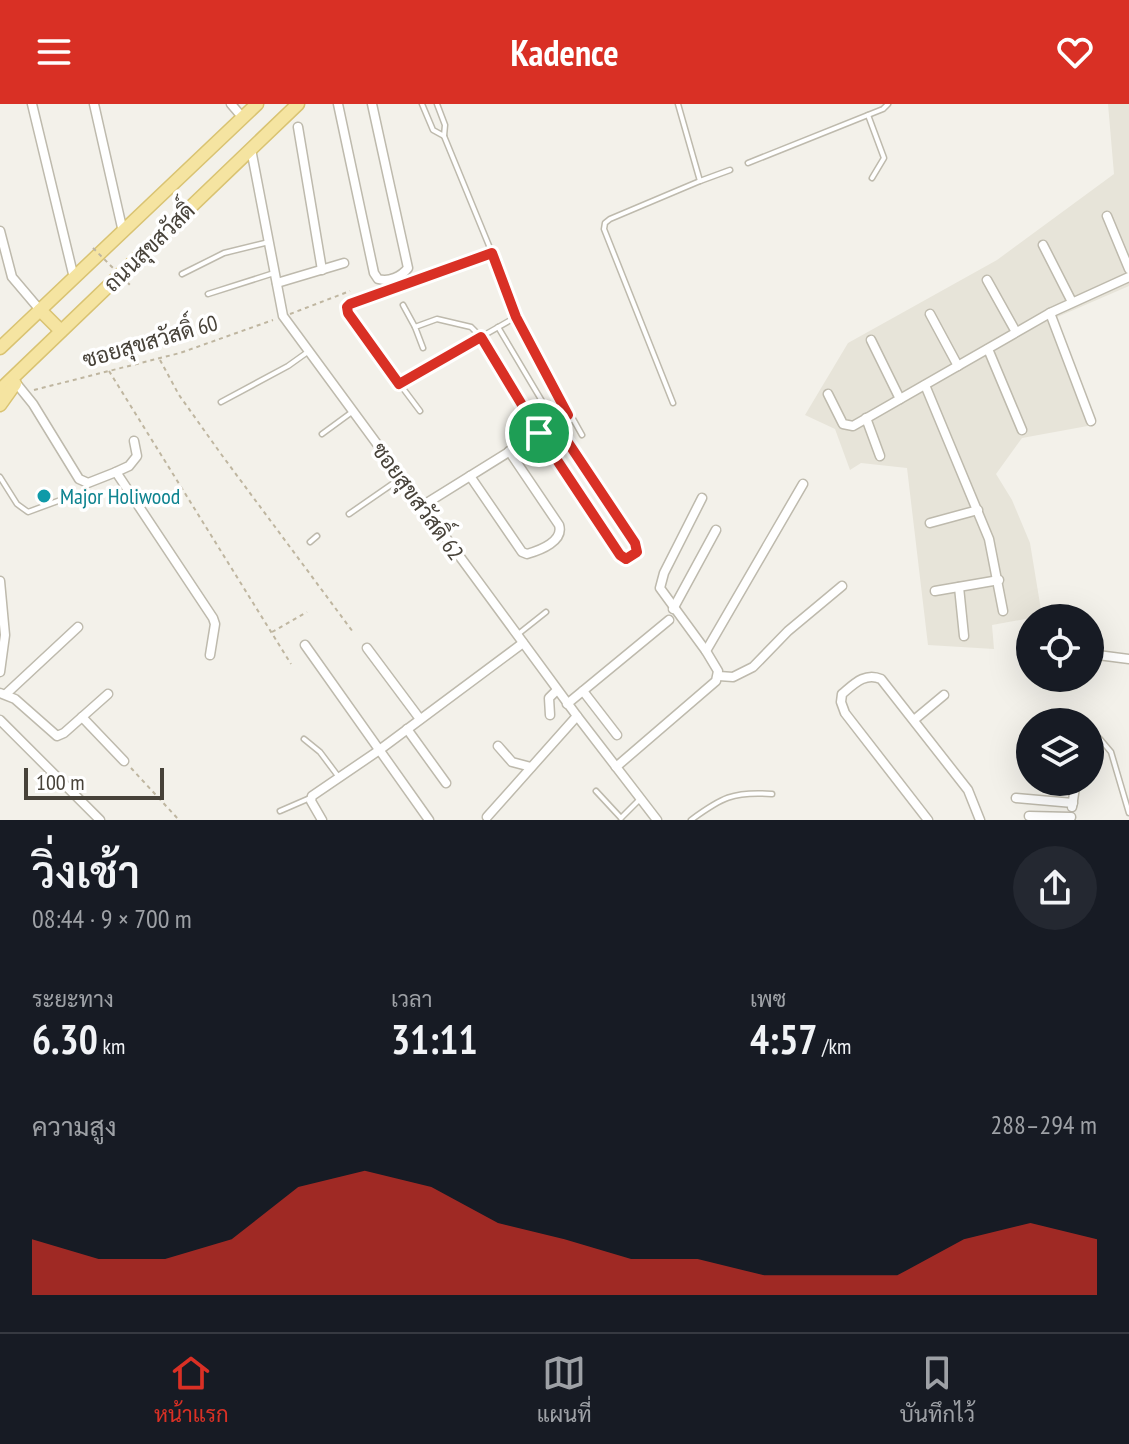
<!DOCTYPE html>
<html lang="th">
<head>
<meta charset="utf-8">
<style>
	:root { --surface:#171b24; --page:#242831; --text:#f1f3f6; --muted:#9ea1a6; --line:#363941; --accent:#d93025 }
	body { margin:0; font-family:"PT Sans Narrow",Sarabun,sans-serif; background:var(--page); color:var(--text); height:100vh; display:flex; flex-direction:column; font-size:30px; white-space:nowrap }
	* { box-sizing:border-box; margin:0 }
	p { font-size:26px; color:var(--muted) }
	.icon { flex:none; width:44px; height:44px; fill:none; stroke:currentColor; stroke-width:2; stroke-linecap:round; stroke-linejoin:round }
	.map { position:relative; height:716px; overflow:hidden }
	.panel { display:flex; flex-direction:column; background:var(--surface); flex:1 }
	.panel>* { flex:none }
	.controls { position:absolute; left:1016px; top:500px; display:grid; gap:16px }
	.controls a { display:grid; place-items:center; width:88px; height:88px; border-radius:50%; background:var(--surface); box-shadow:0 8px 32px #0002; font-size:40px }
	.scale { position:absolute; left:24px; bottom:20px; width:140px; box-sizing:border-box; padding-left:8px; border:4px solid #474239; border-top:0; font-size:22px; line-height:28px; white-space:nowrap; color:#474239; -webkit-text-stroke:6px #fff; paint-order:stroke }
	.pin { position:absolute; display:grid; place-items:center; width:68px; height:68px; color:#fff; margin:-34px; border:4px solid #fff; border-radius:50%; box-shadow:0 2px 8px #0007 }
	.round { display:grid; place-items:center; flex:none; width:84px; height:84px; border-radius:42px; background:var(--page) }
	.overview { display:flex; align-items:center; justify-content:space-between; height:136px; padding:0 32px }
	h1 { font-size:44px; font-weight:600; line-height:60px }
	.stats { display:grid; grid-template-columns:repeat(3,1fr); gap:12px; height:136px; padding:8px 32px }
	.stats div { display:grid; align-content:center }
	.stats b { font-size:40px; font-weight:600 }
	.stats small { font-size:22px; font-weight:400 }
	.stats p { font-size:22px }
	.chart { height:224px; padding:16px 32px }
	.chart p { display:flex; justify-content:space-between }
	.chart svg { width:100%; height:144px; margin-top:8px; fill:var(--accent); opacity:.7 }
	header { display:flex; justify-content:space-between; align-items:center; height:104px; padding:0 32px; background:var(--accent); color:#fff; font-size:36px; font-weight:600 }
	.tabs { display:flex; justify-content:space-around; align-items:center; height:112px; border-top:2px solid var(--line); background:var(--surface); font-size:22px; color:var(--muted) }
	.tabs a { display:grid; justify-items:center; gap:4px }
	.tabs .active { color:var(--accent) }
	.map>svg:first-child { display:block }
	.residential { fill:#e7e4d9 }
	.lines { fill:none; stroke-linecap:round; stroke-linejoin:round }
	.lane-casing { stroke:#bebaad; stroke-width:7 }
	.street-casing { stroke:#bebaad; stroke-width:11 }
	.primary-casing { stroke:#d9c372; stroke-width:15 }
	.path { stroke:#bfb6a0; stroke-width:2; stroke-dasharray:4 4; stroke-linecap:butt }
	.lane { stroke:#fff; stroke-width:4 }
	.street { stroke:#fff; stroke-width:8 }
	.primary { stroke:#f5e4a1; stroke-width:12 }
	.path-bridge { stroke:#bfb6a0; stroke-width:2; stroke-dasharray:4 4; stroke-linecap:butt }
	.route-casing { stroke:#fff; stroke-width:16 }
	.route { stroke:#d93025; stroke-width:10 }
	.culture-dot { fill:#0f9aa8; stroke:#fff; stroke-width:3 }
	.labels { text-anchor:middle; stroke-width:7; stroke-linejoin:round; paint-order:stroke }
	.street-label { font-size:22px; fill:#474239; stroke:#fff }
	.culture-label { font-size:22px; fill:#0d838f; stroke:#fff; text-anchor:start }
</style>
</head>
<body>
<header><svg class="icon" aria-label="menu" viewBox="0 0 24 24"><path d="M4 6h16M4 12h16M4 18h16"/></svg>Kadence<svg class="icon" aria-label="heart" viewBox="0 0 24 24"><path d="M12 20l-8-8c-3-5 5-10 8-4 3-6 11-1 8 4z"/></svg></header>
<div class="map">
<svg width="1129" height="716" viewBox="0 0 1129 716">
	<rect width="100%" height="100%" fill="#f3f1ea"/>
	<polygon class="residential" points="1108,0 1129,0 1129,182 1055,214 1093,321 1022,334 996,370 1012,396 1030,439 1042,512 992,521 994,545 928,541 907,364 861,359 850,366 835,325 805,311 848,239 997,156 1114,70"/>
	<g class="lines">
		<g class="lane-casing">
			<g id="lane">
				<polyline points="422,0 433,26 444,32"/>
				<polyline points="868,11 884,54 872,74"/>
				<polyline points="748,59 883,5 888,0"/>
				<polyline points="700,77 730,66"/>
				<polyline points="492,149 516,213 582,331"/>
				<polyline points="182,170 224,149 269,138"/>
				<polyline points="208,190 274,169"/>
				<polyline points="403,201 415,223"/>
				<polyline points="423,244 415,223 437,215 471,223 481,233 539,329 617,446 623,454 626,455 637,448 635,439 555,319 498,223"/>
				<polyline points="400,279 516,213"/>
				<polyline points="221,298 288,262 309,247"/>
				<polyline points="673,299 604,125 605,119 610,115 700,77 678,0"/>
				<polyline points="420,307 354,219 347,203 350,200 492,149 444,32 445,21 437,0"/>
				<polyline points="322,330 352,308"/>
				<polyline points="0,373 17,400 28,408 66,394"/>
				<polyline points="349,410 401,374"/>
				<polyline points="310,438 317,432"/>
				<polyline points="517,531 546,508"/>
				<polyline points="304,635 320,648 338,672"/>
				<polyline points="1100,635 1111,648 1129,709"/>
				<polyline points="596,687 621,714"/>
				<polyline points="280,707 310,694"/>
				<polyline points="621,714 640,695"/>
				<path d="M691,716C721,694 733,687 772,690"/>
			</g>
		</g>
		<g class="street-casing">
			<g id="street">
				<polyline points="32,0 74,174"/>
				<polyline points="94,0 123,128"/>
				<polyline points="231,0 243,14"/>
				<path d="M338,0L374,169L378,175C389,178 401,173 408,164L372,0"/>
				<polyline points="298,23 322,166"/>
				<polyline points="251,45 283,212 577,612 657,716"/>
				<polyline points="1107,112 1129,165"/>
				<polyline points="0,127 12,173 40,206"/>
				<polyline points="1043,141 1072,198"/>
				<polyline points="987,176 1016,228"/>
				<polyline points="277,179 344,159"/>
				<polyline points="1050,209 1091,317"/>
				<polyline points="930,210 958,262"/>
				<polyline points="871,236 900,295"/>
				<polyline points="988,245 1022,326"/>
				<polyline points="16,279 33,300 79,375 88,379 116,368 213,514 215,520 210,551"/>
				<polyline points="925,281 989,435 1003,507"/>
				<polyline points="828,290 843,320 853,322 1050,209 1129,173"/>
				<polyline points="866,314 880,352"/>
				<polyline points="116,368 129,362 137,352 134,337"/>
				<path d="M470,372L522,448L527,450C541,446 564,437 559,421L509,347"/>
				<polyline points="702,394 664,469 660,484 706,547"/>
				<polyline points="422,402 568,311"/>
				<polyline points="930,419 978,406"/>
				<polyline points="0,477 5,531 0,568"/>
				<polyline points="959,483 964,532"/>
				<polyline points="935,487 999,476"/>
				<polyline points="673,505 716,426"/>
				<polyline points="305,541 429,716"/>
				<polyline points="367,544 420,615"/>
				<polyline points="1090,550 1129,555"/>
				<polyline points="719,572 733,573 753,563 788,527 842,482"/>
				<polyline points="583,587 617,631"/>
				<polyline points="0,589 15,595 57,632 64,629 108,590"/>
				<polyline points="6,590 78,523"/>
				<polyline points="567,600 669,516"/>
				<polyline points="550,611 549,594 557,586"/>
				<polyline points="82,613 124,657"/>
				<polyline points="0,616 100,716"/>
				<polyline points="914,616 944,591"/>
				<polyline points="407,625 446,679"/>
				<polyline points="498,642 512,658 531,663"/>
				<polyline points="616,663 716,577 718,567 706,547 803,380"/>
				<polyline points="1016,694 1073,699"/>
				<polyline points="1072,703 1075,683"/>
				<polyline points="1029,712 1071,713"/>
				<polyline points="487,713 577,612"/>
				<polyline points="322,716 311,697 312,692 378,647 523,539"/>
				<path d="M928,716L845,609L841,598L842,590C854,580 865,568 881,575L968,686L980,716"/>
			</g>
		</g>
		<g class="primary-casing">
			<g id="primary">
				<polyline points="40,206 61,227"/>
				<polyline points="0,244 257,0"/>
				<polyline points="0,286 298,0"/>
				<polyline points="0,301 15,280"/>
			</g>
		</g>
		<g class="path">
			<polyline points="290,210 350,187"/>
			<polyline points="160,256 179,291 221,350 353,528"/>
			<polyline points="109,267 291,560"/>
			<polyline points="34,286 180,249 273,216"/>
			<polyline points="272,528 307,508"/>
			<polyline points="131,664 179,716"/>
		</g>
		<use href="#lane" class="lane"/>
		<use href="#street" class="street"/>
		<use href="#primary" class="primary"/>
		<polyline class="path-bridge" points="93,144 131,182"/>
	</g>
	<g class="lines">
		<g class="route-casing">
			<polygon id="route" points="492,149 516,213 568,311 555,319 635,439 637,448 626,455 620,451 539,329 481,233 399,280 348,209 347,203 350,200"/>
		</g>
		<use href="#route" class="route"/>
	</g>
	<circle class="culture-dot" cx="44" cy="392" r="8"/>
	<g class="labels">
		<g class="street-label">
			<text transform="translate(149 143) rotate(-44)" y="8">ถนนสุขสวัสดิ์</text>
			<text transform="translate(150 237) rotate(-16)" y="8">ซอยสุขสวัสดิ์ 60</text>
			<text transform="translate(418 397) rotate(54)" y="8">ซอยสุขสวัสดิ์ 62</text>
		</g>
		<g class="culture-label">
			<text x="60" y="400">Major Holiwood</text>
		</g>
	</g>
</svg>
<div class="controls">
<a><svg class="icon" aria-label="locate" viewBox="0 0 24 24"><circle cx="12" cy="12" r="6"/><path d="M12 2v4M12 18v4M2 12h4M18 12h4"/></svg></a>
<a><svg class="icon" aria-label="layers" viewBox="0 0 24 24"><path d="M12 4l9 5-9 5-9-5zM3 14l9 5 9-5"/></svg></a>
</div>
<div class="scale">100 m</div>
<div class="pin" style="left:539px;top:329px;background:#1e9e55"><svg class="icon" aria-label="arrive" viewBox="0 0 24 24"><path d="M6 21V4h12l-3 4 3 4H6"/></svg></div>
</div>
<section class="panel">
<div class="overview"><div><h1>วิ่งเช้า</h1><p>08:44 · 9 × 700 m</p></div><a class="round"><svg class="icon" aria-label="share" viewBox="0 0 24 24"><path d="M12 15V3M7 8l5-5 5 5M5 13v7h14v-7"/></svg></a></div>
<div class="stats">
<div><p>ระยะทาง</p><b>6.30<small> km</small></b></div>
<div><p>เวลา</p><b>31:11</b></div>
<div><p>เพซ</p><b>4:57<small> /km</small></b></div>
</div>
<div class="chart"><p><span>ความสูง</span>288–294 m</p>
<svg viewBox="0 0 160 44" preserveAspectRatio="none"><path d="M0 44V27L10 33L20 33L30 27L40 11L50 6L60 11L70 22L80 27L90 33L100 33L110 38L120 38L130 38L140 27L150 22L160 27V44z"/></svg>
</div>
</section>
<nav class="tabs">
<a class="active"><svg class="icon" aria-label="home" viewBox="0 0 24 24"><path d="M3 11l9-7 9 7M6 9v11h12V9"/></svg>หน้าแรก</a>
<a><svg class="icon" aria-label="map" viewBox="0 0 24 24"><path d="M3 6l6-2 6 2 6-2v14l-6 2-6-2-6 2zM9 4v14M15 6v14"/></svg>แผนที่</a>
<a><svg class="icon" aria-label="saved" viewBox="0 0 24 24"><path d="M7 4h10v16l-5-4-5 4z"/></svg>บันทึกไว้</a>
</nav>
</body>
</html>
